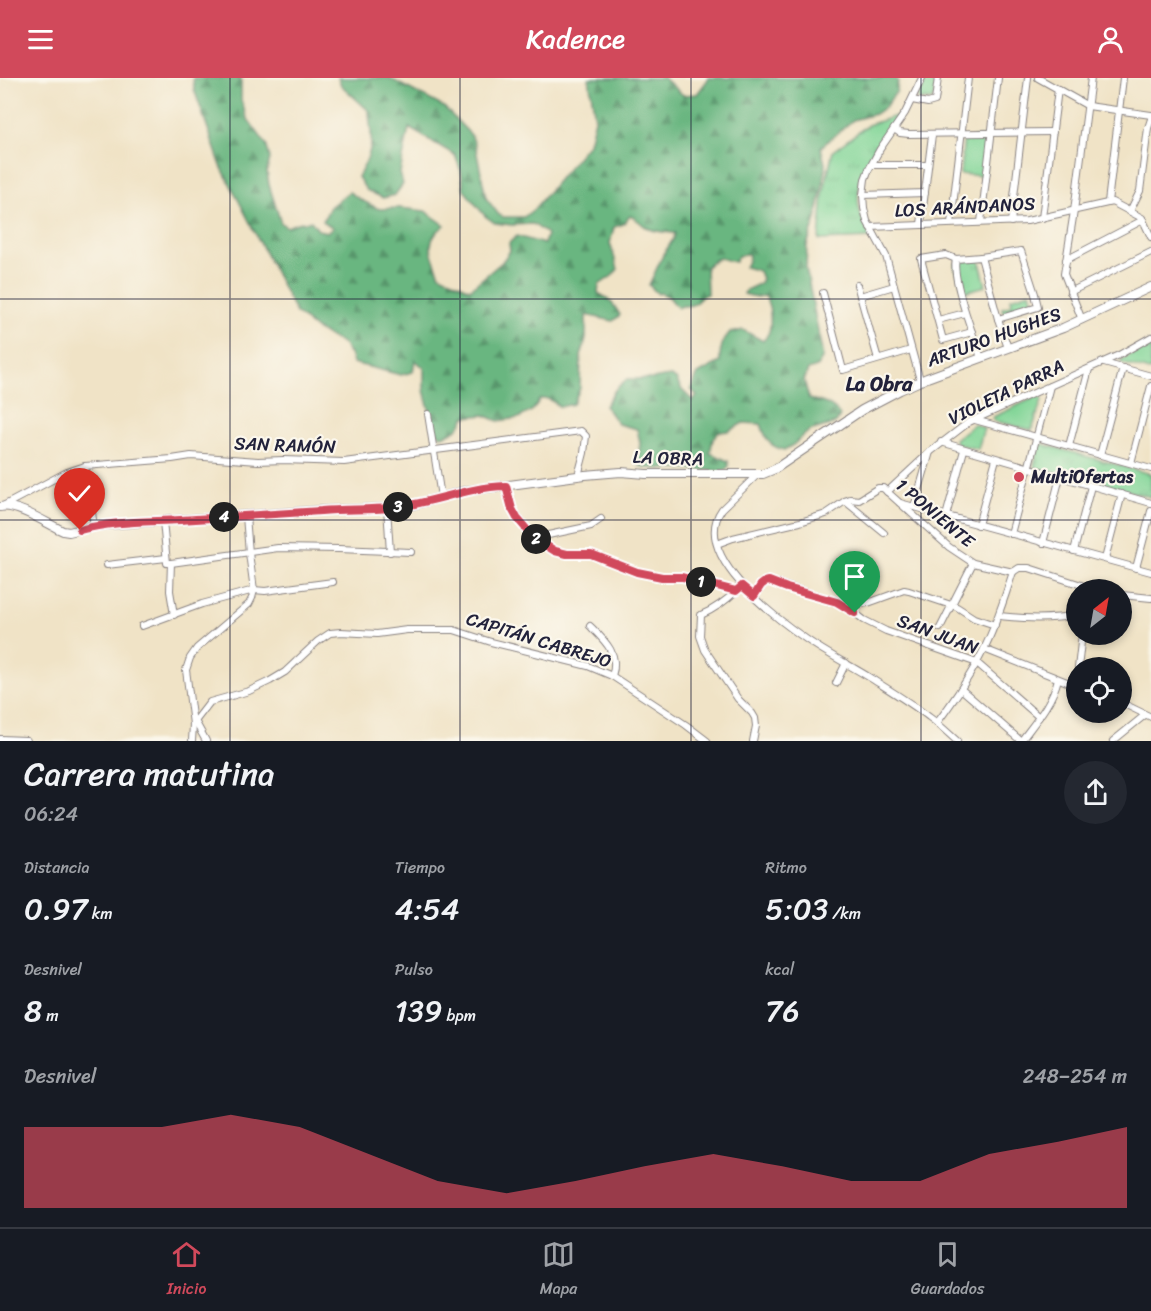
<!DOCTYPE html>
<html lang="es">
<head>
<meta charset="utf-8">
<style>
	:root { --surface:#171b24; --page:#242831; --text:#f1f3f6; --muted:#9ea1a6; --line:#363941; --accent:#d1495b }
	body { margin:0; font-family:Sriracha,sans-serif; background:var(--page); color:var(--text); height:100vh; display:flex; flex-direction:column; font-size:22px; white-space:nowrap }
	* { box-sizing:border-box; margin:0 }
	p { font-size:20px; color:var(--muted) }
	.icon { flex:none; width:33px; height:33px; fill:none; stroke:currentColor; stroke-width:2; stroke-linecap:round; stroke-linejoin:round }
	.map { position:relative; height:663px; overflow:hidden }
	.sheet { display:flex; flex-direction:column; background:var(--surface); flex:1 }
	.sheet>* { flex:none }
	.needle { width:39px; rotate:31deg }
	.fabs { position:absolute; left:1066px; top:501px; display:grid; gap:12px }
	.fabs a { display:grid; place-items:center; width:66px; height:66px; border-radius:50%; background:var(--surface); box-shadow:0 3px 9px #0003; font-size:30px }
	.pin { position:absolute; display:grid; place-items:center; width:51px; height:51px; color:#fff; margin:-62px -26px; border-radius:50% 50% 50% 0; rotate:-45deg; box-shadow:0 0 6px #0007 }
	.pin .icon { rotate:45deg }
	.km { position:absolute; width:30px; height:30px; margin:-15px; border-radius:50%; background:#222; color:#fff; font-size:16px; line-height:30px; text-align:center }
	.round { display:grid; place-items:center; flex:none; width:63px; height:63px; border-radius:32px; background:var(--page) }
	.overview { display:flex; align-items:center; justify-content:space-between; height:102px; padding:0 24px }
	h1 { font-size:33px; font-weight:600; line-height:45px }
	.figures { display:grid; grid-template-columns:repeat(3,1fr); gap:9px; height:102px; padding:6px 24px }
	.figures div { display:grid; align-content:center }
	.figures b { font-size:30px; font-weight:600 }
	.figures small { font-size:16px; font-weight:400 }
	.figures p { font-size:16px }
	.chart { height:168px; padding:12px 24px }
	.chart p { display:flex; justify-content:space-between }
	.chart svg { width:100%; height:108px; margin-top:6px; fill:var(--accent); opacity:.7 }
	header { display:flex; justify-content:space-between; align-items:center; height:78px; padding:0 24px; background:var(--accent); color:#fff; font-size:27px; font-weight:600 }
	.menu { display:flex; justify-content:space-around; align-items:center; height:84px; border-top:2px solid var(--line); background:var(--surface); font-size:16px; color:var(--muted) }
	.menu a { display:grid; justify-items:center; gap:3px }
	.menu .selected { color:var(--accent) }
	.map>svg:first-child { display:block }
	.green { fill:#82d597; stroke:#527c69; stroke-width:1.5 }
	.forest { fill:url(#forest-firs); stroke:#466c5e; stroke-width:1.5 }
	.park { fill:url(#park-tufts); stroke:#527c69; stroke-width:1.5 }
	.lines { fill:none; stroke-linecap:round; stroke-linejoin:round }
	.minor-casing { stroke:#898280; stroke-width:8 }
	.tertiary-casing { stroke:#898280; stroke-width:10 }
	.minor { stroke:#fff; stroke-width:6 }
	.tertiary { stroke:#fff; stroke-width:8 }
	.route-casing { stroke:#fff; stroke-width:12 }
	.route { stroke:#d1495b; stroke-width:8 }
	.grid { fill:none; stroke:#22223b; stroke-width:1.5; stroke-opacity:0.55 }
	.poi-dot { fill:#d1495b; stroke:#fbf7ec; stroke-width:2 }
	.labels { text-anchor:middle; stroke-width:4.5; stroke-linejoin:round; paint-order:stroke }
	.street-label { font-size:18px; fill:#22223b; stroke:#fbf7ec }
	.poi-label { font-size:18px; font-weight:bold; fill:#22223b; stroke:#fbf7ec; text-anchor:start }
	.neighbourhood-label { font-size:20px; font-weight:bold; fill:#22223b; stroke:#fbf7ec }
</style>
</head>
<body>
<header><svg class="icon" aria-label="menu" viewBox="0 0 24 24"><path d="M4 6h16M4 12h16M4 18h16"/></svg>Kadence<svg class="icon" aria-label="person" viewBox="0 0 24 24"><circle cx="12" cy="8" r="4"/><path d="M4 21q1-7 8-7t8 7"/></svg></header>
<div class="map">
<svg width="1151" height="663" viewBox="0 0 1151 663">
	<defs>
		<pattern id="forest-firs" width="22" height="20" patternUnits="userSpaceOnUse" patternTransform="scale(1.5)"><rect width="22" height="20" fill="#69b680"/><path d="M5 1l3.5 6h-7zM16 11l3.5 6h-7z" fill="#56946a"/></pattern>
		<pattern id="park-tufts" width="24" height="20" patternUnits="userSpaceOnUse" patternTransform="scale(1.5)"><rect width="24" height="20" fill="#82d597"/><path d="M3 7l-1-3M5 7V3M7 7l1-3M15 17l-1-3M17 17v-4M19 17l1-3" fill="none" stroke="#70b783"/></pattern>
	</defs>
	<rect width="100%" height="100%" fill="#fbf7ec"/>
	<filter id="ink" filterUnits="userSpaceOnUse"><feTurbulence type="fractalNoise" baseFrequency=".0167" numOctaves="2"/><feDisplacementMap in="SourceGraphic" scale="12" xChannelSelector="R" yChannelSelector="G"/><feConvolveMatrix kernelMatrix="1 2 1 2 8 2 1 2 1" color-interpolation-filters="sRGB"/></filter>
	<filter id="wash" filterUnits="userSpaceOnUse"><feTurbulence type="fractalNoise" baseFrequency=".008" numOctaves="4" result="noise"/><feDisplacementMap in="SourceGraphic" scale="24" xChannelSelector="R" yChannelSelector="G"/><feGaussianBlur stdDeviation="1.35" result="paint"/><feColorMatrix in="noise" values="0 0 0 0 0 0 0 0 0 0 0 0 0 0 0 0 0 1.4 0 .05"/><feComposite in="paint" operator="in"/></filter>
	<g filter="url(#wash)">
		<rect width="100%" height="100%" fill="#f0e3c6"/>
		<g class="green">
			<polygon points="927,0 936,0 934,19 932,22 919,22 919,20 918,19"/>
			<polygon points="988,59 984,98 960,96 964,60"/>
			<polygon points="1030,214 1033,225 1003,234 1002,230 1012,227 1011,220"/>
			<polygon points="1151,265 1151,292 1149,293 1121,285 1121,282"/>
			<polygon points="1038,318 1041,318 1042,322 1032,352 994,343 992,341 993,339"/>
			<polygon points="974,346 984,350 978,371 956,366 955,361"/>
		</g>
		<path class="forest" d="M193,0H241V22L247,40L266,66L270,80L267,93L269,107L281,145L287,149L297,145L311,143L318,152L327,154L333,150L323,143L330,129L349,114L361,122L379,131L400,130L425,133L445,147C423,164 431,174 440,197L470,211L502,184L510,173L509,165L517,158L544,166L547,156L533,146L512,147L495,145L485,138L464,112L461,93L455,77L409,50L400,95L403,106L395,117L383,120L366,112L358,99C365,87 373,71 371,57C371,49 369,41 369,33L341,7L338,0H389L444,29L471,57L475,66L486,120L499,137L503,139H524L534,131L589,65L595,41L589,0H664L683,17L697,16L709,0H894L898,2L897,13L885,29L875,36L853,42L821,69L822,74L826,90L816,141L807,167L806,190L823,279L817,289L808,292L804,302L809,321C820,323 835,328 840,338L836,345L809,353L793,367L784,372C768,368 766,361 761,346L743,345L729,353L719,354L713,361L710,375L728,383L729,388L725,393L646,390L638,387L640,364L637,351L618,346L605,328L615,312L627,301H653L664,299L671,298L676,301L682,312L693,323L697,318L691,311L698,296L720,284C719,272 722,263 730,254H736L743,252L763,263C765,261 768,256 769,254C772,244 770,227 765,218L756,219L744,216L746,212L759,206L762,201L759,193L745,189L748,183L749,177L746,176L738,178L735,184C718,181 721,175 706,189L707,216C699,218 698,225 692,227C686,229 683,226 678,230L669,219L661,215L658,216L649,207L663,177L674,160L675,155C664,154 650,154 642,146C637,142 636,140 630,138L623,146L614,149L610,165L618,191L612,198L599,207L598,215C609,220 614,227 620,237L613,243L586,237V261L581,278L580,310L573,326L560,329L549,321H540L533,332L519,340L498,343L484,337L465,339C458,352 456,354 441,358L435,353L424,312V290L415,282L413,294L401,297L353,285L350,276L343,266L316,251L296,235L221,88L194,11Z"/>
		<g class="park">
			<path d="M899,37C879,61 851,101 860,134C862,143 867,152 871,160L819,162L823,116L833,73L868,47Z"/>
			<polygon points="978,181 980,184 986,208 964,214 955,189 956,184"/>
			<polygon points="1042,366 1151,396 1151,419 1064,396 1062,398 1036,391 1034,387 1039,367"/>
		</g>
	</g>
	<g filter="url(#ink)">
		<g class="lines">
			<g class="minor-casing">
				<g id="minor">
					<polyline points="1038,0 1088,28 1151,37"/>
					<polyline points="912,22 928,25 935,23 938,0"/>
					<polyline points="894,51 900,55 909,56 1053,54"/>
					<polyline points="872,87 928,87"/>
					<polyline points="863,117 925,115"/>
					<polyline points="1108,124 1123,0"/>
					<polyline points="1130,133 1140,113 1148,50 1151,41"/>
					<polyline points="1042,140 1058,11"/>
					<polyline points="981,144 998,0"/>
					<polyline points="1011,144 1028,0"/>
					<polyline points="951,145 968,0"/>
					<polyline points="921,146 932,57"/>
					<polyline points="870,149 1027,143 1112,124 1142,140 1151,159"/>
					<polyline points="981,179 1021,173 1035,216 1038,229 998,241"/>
					<polyline points="956,181 946,177 921,181 943,262 972,254"/>
					<polyline points="1066,182 1143,142"/>
					<polyline points="857,207 878,281"/>
					<polyline points="1070,214 1151,174"/>
					<polyline points="823,215 843,292 911,272"/>
					<polyline points="860,218 894,208"/>
					<polyline points="938,242 965,235"/>
					<polyline points="1082,242 1064,196 1074,133 1091,0"/>
					<path d="M981,280C974,259 951,200 956,181L981,179L998,241L1008,270"/>
					<polyline points="1104,285 1151,298"/>
					<polyline points="920,302 886,178 867,143 864,130 863,117 865,101 869,91 880,71 905,35 922,0"/>
					<polyline points="428,336 441,419"/>
					<polyline points="975,342 1151,391"/>
					<polyline points="941,364 1151,425"/>
					<polyline points="1069,368 1089,291"/>
					<polyline points="1100,377 1123,290"/>
					<polyline points="1131,385 1151,308"/>
					<polyline points="85,388 94,448"/>
					<path d="M758,396L722,431C690,476 774,539 806,561C827,576 850,587 872,601C891,613 911,625 929,639C939,646 948,655 957,663"/>
					<polyline points="506,408 512,431 517,439 534,460 542,466 555,473 567,476 591,476 637,494 662,499 682,499 736,513"/>
					<polyline points="887,414 930,374 969,344 1119,277 1151,259"/>
					<polyline points="845,423 884,455"/>
					<polyline points="900,425 1151,494"/>
					<polyline points="3,428 67,394 85,388 172,381 191,378 258,383 283,382 344,384 581,353 586,358 584,375 578,398"/>
					<polyline points="914,429 930,374"/>
					<polyline points="387,430 390,474"/>
					<polyline points="946,438 964,372"/>
					<polyline points="163,443 167,485 171,485 278,470 339,471 411,474"/>
					<polyline points="978,447 996,381"/>
					<polyline points="1011,456 1050,308"/>
					<polyline points="534,460 591,448 601,441"/>
					<polyline points="1043,465 1060,399"/>
					<polyline points="717,466 733,460 800,444 826,436 845,423 850,421 859,422 878,410 883,410 949,469 973,485 1013,494 1019,490 1029,490 1097,512"/>
					<polyline points="1074,473 1091,408"/>
					<polyline points="1105,481 1122,416"/>
					<polyline points="171,485 170,513 174,537"/>
					<polyline points="107,487 166,480"/>
					<polyline points="1136,490 1151,433"/>
					<path d="M737,512C726,523 715,531 701,537L700,558L705,572L738,621L752,635L755,640L756,648L753,663"/>
					<polyline points="1122,517 1151,520"/>
					<path d="M754,518C758,512 761,505 769,503L838,524L846,528L864,542L886,553L977,585L1039,639"/>
					<polyline points="846,528 868,525 904,512 909,513 957,529 974,540 995,547"/>
					<path d="M999,538C1025,541 1051,542 1077,537"/>
					<polyline points="142,548 202,526 254,512 265,513 333,504"/>
					<path d="M590,548C605,563 620,576 612,598"/>
					<polyline points="940,550 973,485"/>
					<polyline points="984,571 1077,608"/>
					<polyline points="1078,590 1082,556"/>
					<polyline points="836,605 846,585"/>
					<polyline points="961,611 1021,663"/>
					<polyline points="1122,625 1151,639"/>
					<polyline points="195,643 206,663"/>
					<path d="M937,645C954,622 970,599 983,573C996,548 1004,521 1013,494"/>
					<polyline points="193,646 210,624 249,613 270,603 285,594 318,563 330,555 341,554 377,556 407,552 454,552 491,564 588,588 612,598 686,647 707,663"/>
					<polyline points="192,663 193,646 186,592 190,580 197,570 249,526 252,520 254,512 249,475 246,438"/>
					<path d="M1021,663C1036,643 1052,625 1058,601"/>
					<polyline points="1113,663 1145,637"/>
				</g>
			</g>
			<g class="tertiary-casing">
				<g id="tertiary">
					<path d="M0,429C16,425 48,446 63,453L69,454L94,448L145,444L324,432L387,430L409,428L464,413L585,397L621,394L646,396H763L775,391L862,332L900,312L927,300L1063,250L1151,209"/>
					<polyline points="0,662 26,663"/>
				</g>
			</g>
			<use href="#minor" class="minor"/>
			<use href="#tertiary" class="tertiary"/>
		</g>
	</g>
	<g class="lines" filter="url(#ink)">
		<g class="route-casing">
			<path id="route" d="M80,452C112,443 147,444 180,442C227,439 274,436 321,433C344,431 367,432 390,430C430,426 466,409 506,408L512,431L517,440L534,460L555,473L567,476H591L637,494L662,499H682L736,513L742,508L754,518L761,507L765,504L769,503L787,510L837,524L855,535"/>
		</g>
		<use href="#route" class="route"/>
	</g>
	<path class="grid" d="M230,0V663M460,0V663M691,0V663M921,0V663M0,221H1151M0,442H1151"/>
	<circle class="poi-dot" cx="1019" cy="399" r="6"/>
	<g class="labels">
		<g class="street-label">
			<text transform="translate(965 129) rotate(-3)" y="6">LOS ARÁNDANOS</text>
			<text transform="translate(994 259) rotate(-20)" y="6">ARTURO HUGHES</text>
			<text transform="translate(1006 314) rotate(-26)" y="6">VIOLETA PARRA</text>
			<text transform="translate(285 367) rotate(2)" y="6">SAN RAMÓN</text>
			<text transform="translate(668 380) rotate(2)" y="6">LA OBRA</text>
			<text transform="translate(935 435) rotate(40)" y="6">1 PONIENTE</text>
			<text transform="translate(938 556) rotate(20)" y="6">SAN JUAN</text>
			<text transform="translate(539 562) rotate(17)" y="6">CAPITÁN CABREJO</text>
		</g>
		<g class="poi-label">
			<text x="1031" y="405">MultiOfertas</text>
		</g>
		<g class="neighbourhood-label">
			<text x="879" y="313">La Obra</text>
		</g>
	</g>
</svg>
<div class="fabs">
<a><svg class="needle" viewBox="-14 -14 28 28"><path d="M0-13l5 13h-10z" fill="#e53935"/><path d="M0 13l5-13h-10z" fill="#9ea1a6"/></svg></a>
<a><svg class="icon" aria-label="locate" viewBox="0 0 24 24"><circle cx="12" cy="12" r="6"/><path d="M12 2v4M12 18v4M2 12h4M18 12h4"/></svg></a>
</div>
<div class="pin" style="left:855px;top:535px;background:#1e9e55"><svg class="icon" aria-label="arrive" viewBox="0 0 24 24"><path d="M6 21V4h12l-3 4 3 4H6"/></svg></div>
<div class="pin" style="left:80px;top:452px;background:#d93025"><svg class="icon" aria-label="check" viewBox="0 0 24 24"><path d="M5 12l5 5 9-10"/></svg></div>
<b class="km" style="left:701px;top:504px">1</b>
<b class="km" style="left:536px;top:461px">2</b>
<b class="km" style="left:398px;top:429px">3</b>
<b class="km" style="left:224px;top:439px">4</b>
</div>
<section class="sheet">
<div class="overview"><div><h1>Carrera matutina</h1><p>06:24</p></div><a class="round"><svg class="icon" aria-label="share" viewBox="0 0 24 24"><path d="M12 15V3M7 8l5-5 5 5M5 13v7h14v-7"/></svg></a></div>
<div class="figures">
<div><p>Distancia</p><b>0.97<small> km</small></b></div>
<div><p>Tiempo</p><b>4:54</b></div>
<div><p>Ritmo</p><b>5:03<small> /km</small></b></div>
</div>
<div class="figures">
<div><p>Desnivel</p><b>8<small> m</small></b></div>
<div><p>Pulso</p><b>139<small> bpm</small></b></div>
<div><p>kcal</p><b>76</b></div>
</div>
<div class="chart"><p><span>Desnivel</span>248–254 m</p>
<svg viewBox="0 0 160 44" preserveAspectRatio="none"><path d="M0 44V11L10 11L20 11L30 6L40 11L50 22L60 33L70 38L80 33L90 27L100 22L110 27L120 33L130 33L140 22L150 17L160 11V44z"/></svg>
</div>
</section>
<nav class="menu">
<a class="selected"><svg class="icon" aria-label="home" viewBox="0 0 24 24"><path d="M3 11l9-7 9 7M6 9v11h12V9"/></svg>Inicio</a>
<a><svg class="icon" aria-label="map" viewBox="0 0 24 24"><path d="M3 6l6-2 6 2 6-2v14l-6 2-6-2-6 2zM9 4v14M15 6v14"/></svg>Mapa</a>
<a><svg class="icon" aria-label="saved" viewBox="0 0 24 24"><path d="M7 4h10v16l-5-4-5 4z"/></svg>Guardados</a>
</nav>
</body>
</html>
